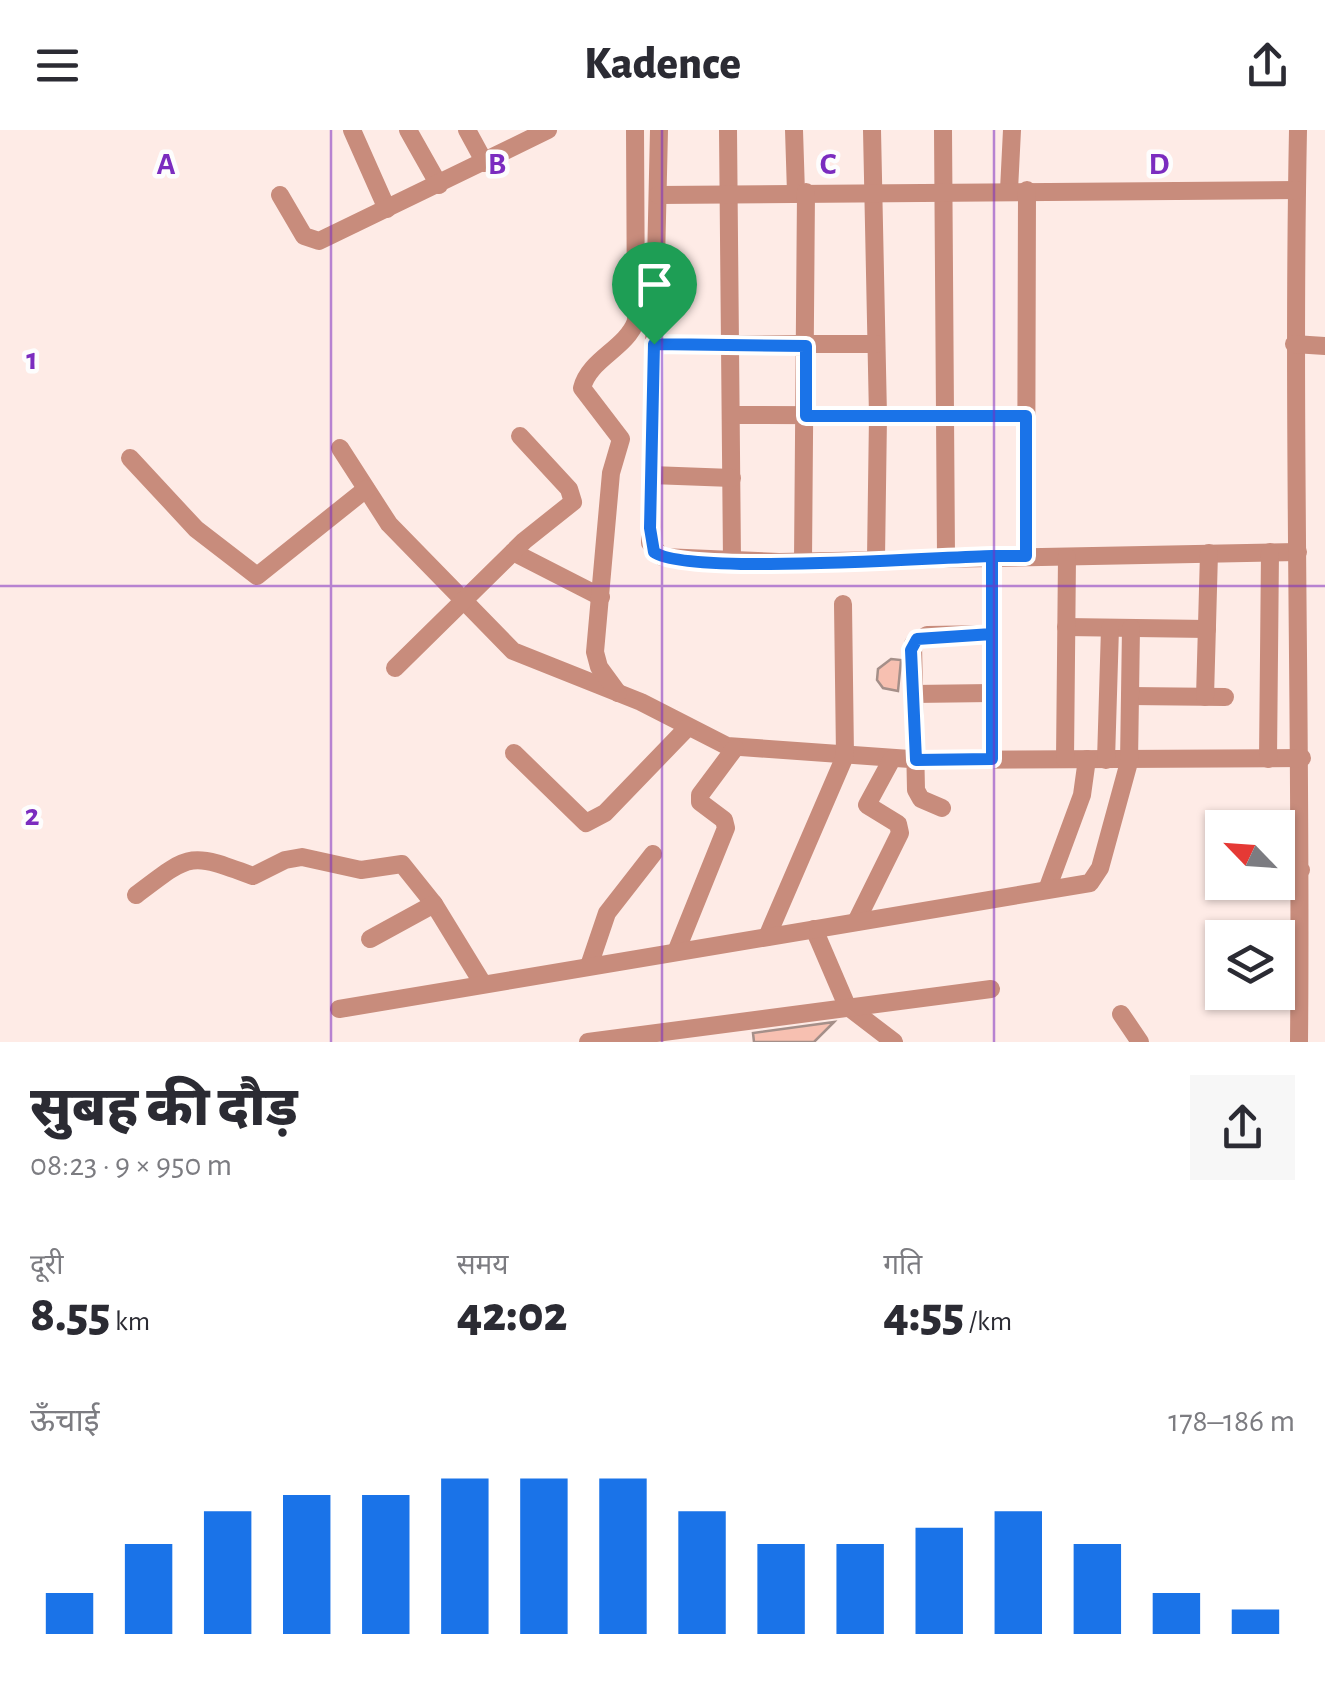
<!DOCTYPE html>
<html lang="hi">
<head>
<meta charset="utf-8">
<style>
	:root { --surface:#fff; --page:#f7f7f7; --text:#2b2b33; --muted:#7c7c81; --accent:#1a73e8 }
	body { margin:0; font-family:"Alegreya Sans","Noto Sans Devanagari",sans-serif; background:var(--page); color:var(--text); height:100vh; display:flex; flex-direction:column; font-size:38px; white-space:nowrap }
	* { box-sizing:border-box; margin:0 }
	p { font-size:32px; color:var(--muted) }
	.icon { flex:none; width:55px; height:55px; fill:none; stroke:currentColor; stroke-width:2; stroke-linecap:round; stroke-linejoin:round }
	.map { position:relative; height:912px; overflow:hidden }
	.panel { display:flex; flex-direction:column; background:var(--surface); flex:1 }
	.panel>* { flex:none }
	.needle { width:65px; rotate:295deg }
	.tools { position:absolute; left:1205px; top:680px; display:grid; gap:20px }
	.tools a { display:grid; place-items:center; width:90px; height:90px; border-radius:0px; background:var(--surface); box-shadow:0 2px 8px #0004; font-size:50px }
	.pin { position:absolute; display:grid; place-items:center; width:85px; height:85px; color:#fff; margin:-102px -42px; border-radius:50% 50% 50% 0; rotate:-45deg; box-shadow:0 0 10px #0007 }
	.pin .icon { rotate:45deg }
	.round { display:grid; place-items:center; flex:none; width:105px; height:105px; border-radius:0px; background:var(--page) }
	.headline { display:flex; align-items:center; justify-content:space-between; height:170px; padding:0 30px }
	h1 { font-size:55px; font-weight:800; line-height:75px }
	.metrics { display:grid; grid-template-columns:repeat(3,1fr); gap:15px; height:170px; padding:10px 30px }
	.metrics div { display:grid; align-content:center }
	.metrics b { font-size:50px; font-weight:800 }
	.metrics small { font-size:28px; font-weight:400 }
	.metrics p { font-size:28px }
	.chart { height:280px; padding:20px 30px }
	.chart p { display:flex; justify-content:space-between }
	.chart svg { width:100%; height:180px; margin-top:10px; stroke:var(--accent); stroke-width:6 }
	header { display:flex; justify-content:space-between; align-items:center; height:130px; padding:0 30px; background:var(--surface); font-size:45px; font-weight:800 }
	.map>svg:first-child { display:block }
	.building { fill:#f7c0b1; stroke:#a58f89; stroke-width:2.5 }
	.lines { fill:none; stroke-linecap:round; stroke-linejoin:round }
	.minor { stroke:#c88c7c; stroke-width:18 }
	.route-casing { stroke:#fff; stroke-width:20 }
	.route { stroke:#1a73e8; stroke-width:12 }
	.grid { fill:none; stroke:#7b2cbf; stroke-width:2.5; stroke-opacity:0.55 }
	.grid-label { font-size:32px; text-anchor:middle; font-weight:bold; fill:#7b2cbf; stroke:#fdfdfd; stroke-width:9; stroke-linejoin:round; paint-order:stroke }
</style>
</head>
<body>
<header><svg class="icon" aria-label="menu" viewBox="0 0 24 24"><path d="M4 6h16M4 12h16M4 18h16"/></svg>Kadence<svg class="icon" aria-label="share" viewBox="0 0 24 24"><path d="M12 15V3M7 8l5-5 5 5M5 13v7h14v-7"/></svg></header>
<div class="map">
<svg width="1325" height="912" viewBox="0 0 1325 912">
	<rect width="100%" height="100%" fill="#feebe6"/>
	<g class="building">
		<polygon points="891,529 901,530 898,561 883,558 877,550 878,539"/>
		<polygon points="834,892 814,912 754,912 753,903"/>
	</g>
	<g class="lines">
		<g class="minor">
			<polyline points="352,0 387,79"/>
			<polyline points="408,0 439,55"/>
			<polyline points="467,0 485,33"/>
			<polyline points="659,0 650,397 650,413 662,427 779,432 1298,422"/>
			<polyline points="728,0 732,431"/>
			<polyline points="794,0 796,63"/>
			<polyline points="872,0 878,286 876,429"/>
			<polyline points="943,0 946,427"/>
			<path d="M1298,0C1292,304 1302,608 1299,912"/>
			<polyline points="1009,60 1012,0"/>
			<polyline points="280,65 304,106 319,111 548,0"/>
			<polyline points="658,65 1297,60"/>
			<polyline points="654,214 876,214"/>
			<polyline points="1294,214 1325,216"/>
			<polyline points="731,285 1026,286"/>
			<polyline points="340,318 389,394 513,521 641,572 727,616 924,630 1302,628"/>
			<polyline points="130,328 196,399 257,446 366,359"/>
			<polyline points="651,345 732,348"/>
			<polyline points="513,422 601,467"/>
			<polyline points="992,426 992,629"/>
			<polyline points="1026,426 1027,60"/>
			<polyline points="803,431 806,62"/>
			<polyline points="1066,497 1207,499"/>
			<polyline points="395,538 524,411 573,372 569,359 520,306"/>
			<path d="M618,563L599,537L595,522L611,343L621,309L582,258C589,229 626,219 636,191L635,0"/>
			<polyline points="913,564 992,563"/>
			<polyline points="1130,566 1225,567"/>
			<polyline points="1205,567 1209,423"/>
			<polyline points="514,623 586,693 605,683 688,597"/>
			<polyline points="1065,629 1067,427"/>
			<polyline points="1268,629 1270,422"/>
			<polyline points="1106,630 1110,498"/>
			<polyline points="942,678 921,669 916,660 913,514 927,505 992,504"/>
			<polyline points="1278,740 1301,740"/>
			<polyline points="1218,751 1222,750"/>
			<polyline points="1048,757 1082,665 1087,629"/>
			<path d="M136,765C191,723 189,722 253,746L285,730L302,727L361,740L402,734L434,774L483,854"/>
			<polyline points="856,792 900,703 898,694 867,675 892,629"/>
			<polyline points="814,799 847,876 894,912"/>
			<polyline points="767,807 845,626 843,474"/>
			<polyline points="370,809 434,774"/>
			<polyline points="676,822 726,698 724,690 700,672 700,665 735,618"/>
			<polyline points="589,836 607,783 653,724"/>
			<polyline points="339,879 1090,753 1100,738 1129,632 1131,498"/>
			<polyline points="1121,884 1140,912"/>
			<polyline points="588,912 991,859"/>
		</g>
	</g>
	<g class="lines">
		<g class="route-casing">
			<path id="route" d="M654,214L650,398L654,422C685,446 938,427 992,426V504L917,509L911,520L916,630L992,629V426H1026V286H806V216L654,214"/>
		</g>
		<use href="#route" class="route"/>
	</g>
	<path class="grid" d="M331,0V912M662,0V912M994,0V912M0,456H1325"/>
	<g class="grid-label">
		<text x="166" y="44">A</text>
		<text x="497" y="44">B</text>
		<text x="828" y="44">C</text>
		<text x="1159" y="44">D</text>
		<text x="32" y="239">1</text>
		<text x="32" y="695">2</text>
	</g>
</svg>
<div class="tools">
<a><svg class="needle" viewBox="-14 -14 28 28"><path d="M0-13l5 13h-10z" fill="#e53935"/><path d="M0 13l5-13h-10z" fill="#7c7c81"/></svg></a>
<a><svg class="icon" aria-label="layers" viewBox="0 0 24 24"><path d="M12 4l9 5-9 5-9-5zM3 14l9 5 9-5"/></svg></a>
</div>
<div class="pin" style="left:654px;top:214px;background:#1e9e55"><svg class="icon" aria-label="arrive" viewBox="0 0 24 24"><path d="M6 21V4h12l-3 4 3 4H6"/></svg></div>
</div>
<section class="panel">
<div class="headline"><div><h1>सुबह की दौड़</h1><p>08:23 · 9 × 950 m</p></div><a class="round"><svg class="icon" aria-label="share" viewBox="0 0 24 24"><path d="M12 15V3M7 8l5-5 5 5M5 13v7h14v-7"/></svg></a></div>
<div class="metrics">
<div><p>दूरी</p><b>8.55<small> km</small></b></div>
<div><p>समय</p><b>42:02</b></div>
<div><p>गति</p><b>4:55<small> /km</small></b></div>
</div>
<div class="chart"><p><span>ऊँचाई</span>178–186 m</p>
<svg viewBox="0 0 160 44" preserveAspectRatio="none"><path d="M5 44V34M15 44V22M25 44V14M35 44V10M45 44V10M55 44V6M65 44V6M75 44V6M85 44V14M95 44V22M105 44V22M115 44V18M125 44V14M135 44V22M145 44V34M155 44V38"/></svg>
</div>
</section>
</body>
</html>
